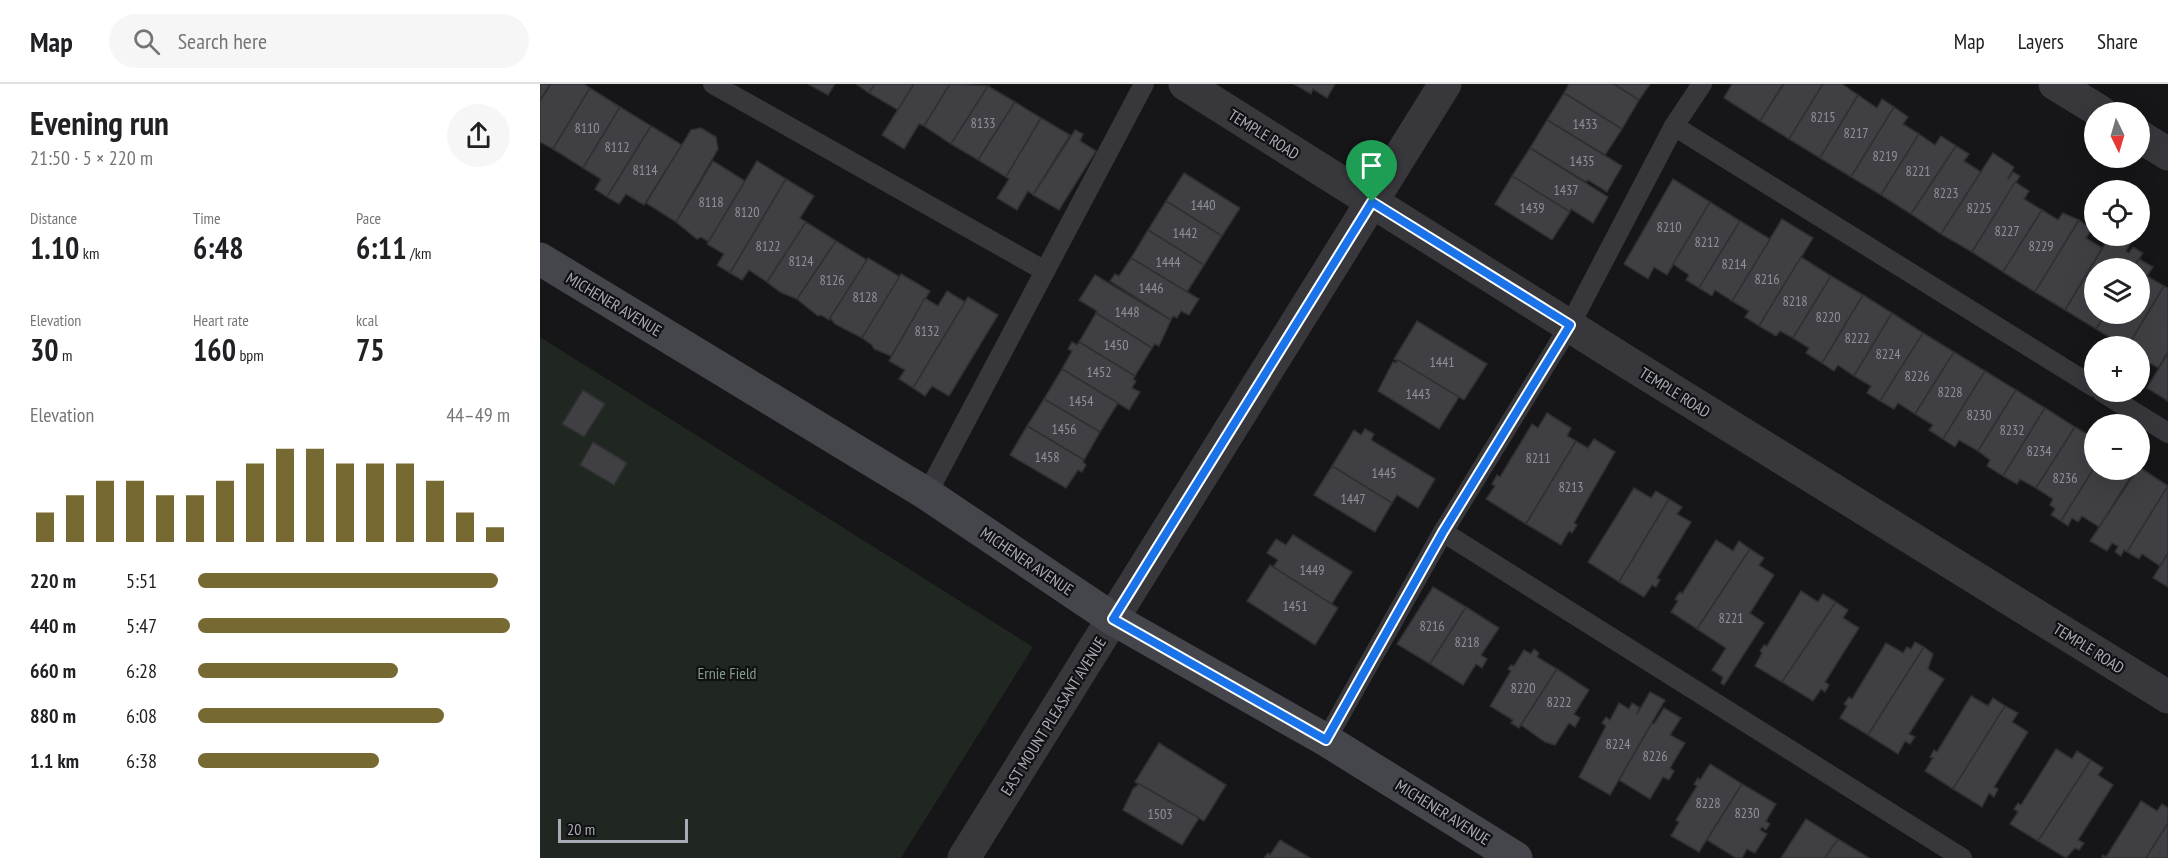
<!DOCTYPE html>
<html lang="en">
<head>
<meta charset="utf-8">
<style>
	:root { --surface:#fff; --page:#f6f6f6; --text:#202124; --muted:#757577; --line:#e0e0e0; --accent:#776932 }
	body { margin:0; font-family:"PT Sans Narrow",sans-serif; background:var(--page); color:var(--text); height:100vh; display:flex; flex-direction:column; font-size:22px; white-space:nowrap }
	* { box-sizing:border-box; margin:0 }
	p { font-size:20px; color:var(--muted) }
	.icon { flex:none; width:33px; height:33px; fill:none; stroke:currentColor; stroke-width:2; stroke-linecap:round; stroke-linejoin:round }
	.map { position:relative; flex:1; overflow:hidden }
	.panel { display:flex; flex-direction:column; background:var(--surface); width:540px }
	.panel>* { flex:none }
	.needle { width:39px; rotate:175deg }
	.controls { position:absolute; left:1544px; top:18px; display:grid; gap:12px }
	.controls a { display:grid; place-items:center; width:66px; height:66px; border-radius:50%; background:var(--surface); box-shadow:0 6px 24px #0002; font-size:30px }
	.scale { position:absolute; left:18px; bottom:15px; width:130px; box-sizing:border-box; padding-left:6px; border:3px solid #a8abb6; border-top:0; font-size:16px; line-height:21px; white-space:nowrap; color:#a8abb6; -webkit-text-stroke:4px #111012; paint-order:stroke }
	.pin { position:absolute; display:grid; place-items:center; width:51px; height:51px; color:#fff; margin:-62px -26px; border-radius:50% 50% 50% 0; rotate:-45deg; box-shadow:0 0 6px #0007 }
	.pin .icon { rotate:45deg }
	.round { display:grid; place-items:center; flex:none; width:63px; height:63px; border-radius:32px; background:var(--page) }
	.headline { display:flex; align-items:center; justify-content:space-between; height:102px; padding:0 30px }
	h1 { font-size:33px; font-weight:800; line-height:45px }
	.metrics { display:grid; grid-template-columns:repeat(3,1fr); gap:9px; height:102px; padding:6px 30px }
	.metrics div { display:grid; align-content:center }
	.metrics b { font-size:30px; font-weight:800 }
	.metrics small { font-size:16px; font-weight:400 }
	.metrics p { font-size:16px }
	.chart { height:168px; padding:12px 30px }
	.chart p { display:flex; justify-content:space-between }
	.chart svg { width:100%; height:108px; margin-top:6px; stroke:var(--accent); stroke-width:6 }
	ul { padding:0 30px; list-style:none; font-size:20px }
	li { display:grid; grid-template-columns:96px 72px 1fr; align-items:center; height:45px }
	li i { height:15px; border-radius:8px; background:var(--accent) }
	header { display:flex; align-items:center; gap:36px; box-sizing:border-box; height:84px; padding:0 30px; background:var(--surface); border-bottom:2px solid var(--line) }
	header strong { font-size:28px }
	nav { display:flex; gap:33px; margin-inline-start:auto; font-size:21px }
	.search { width:420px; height:54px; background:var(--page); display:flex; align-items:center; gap:15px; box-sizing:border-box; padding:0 21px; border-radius:33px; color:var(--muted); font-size:22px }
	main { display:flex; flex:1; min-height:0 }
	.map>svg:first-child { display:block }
	.green { fill:#202721 }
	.building { fill:#404044; stroke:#303033; stroke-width:1.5 }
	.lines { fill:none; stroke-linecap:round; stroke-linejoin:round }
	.lane { stroke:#37373c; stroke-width:20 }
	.street { stroke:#37373c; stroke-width:33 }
	.secondary { stroke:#45464b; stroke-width:33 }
	.route-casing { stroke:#fff; stroke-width:12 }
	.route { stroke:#1a73e8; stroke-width:8 }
	.labels { text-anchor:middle; stroke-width:4.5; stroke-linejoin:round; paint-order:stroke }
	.number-label { font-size:14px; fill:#8e909a }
	.street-label { font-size:16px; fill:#a8abb6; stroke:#111012 }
	.park-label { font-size:16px; fill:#819f87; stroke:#111012 }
</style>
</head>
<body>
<header>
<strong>Map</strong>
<div class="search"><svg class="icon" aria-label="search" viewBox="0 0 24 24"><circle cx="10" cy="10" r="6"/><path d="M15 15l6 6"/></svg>Search here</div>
<nav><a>Map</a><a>Layers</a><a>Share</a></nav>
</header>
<main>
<section class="panel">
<div class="headline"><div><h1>Evening run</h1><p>21:50 · 5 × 220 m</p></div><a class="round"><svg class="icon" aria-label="share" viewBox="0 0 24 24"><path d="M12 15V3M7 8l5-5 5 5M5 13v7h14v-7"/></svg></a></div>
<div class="metrics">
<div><p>Distance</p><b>1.10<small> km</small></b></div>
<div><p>Time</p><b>6:48</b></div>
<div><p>Pace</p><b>6:11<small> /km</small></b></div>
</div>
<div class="metrics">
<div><p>Elevation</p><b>30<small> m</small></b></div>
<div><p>Heart rate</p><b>160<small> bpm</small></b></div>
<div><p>kcal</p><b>75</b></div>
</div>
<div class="chart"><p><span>Elevation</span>44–49 m</p>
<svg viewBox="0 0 160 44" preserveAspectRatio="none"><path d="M5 44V32M15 44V25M25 44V19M35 44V19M45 44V25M55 44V25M65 44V19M75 44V12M85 44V6M95 44V6M105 44V12M115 44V12M125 44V12M135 44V19M145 44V32M155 44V38"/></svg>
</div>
<ul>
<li><b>220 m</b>5:51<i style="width:96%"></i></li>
<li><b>440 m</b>5:47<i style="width:100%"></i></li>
<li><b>660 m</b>6:28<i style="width:64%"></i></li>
<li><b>880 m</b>6:08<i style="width:79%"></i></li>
<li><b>1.1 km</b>6:38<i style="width:58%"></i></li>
</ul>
</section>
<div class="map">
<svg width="1628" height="774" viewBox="0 0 1628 774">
	<rect width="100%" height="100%" fill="#161517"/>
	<polygon class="green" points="0,253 493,563 361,774 0,774"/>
	<g class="building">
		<polygon points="0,0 10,0 0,17"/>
		<polygon points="11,0 44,0 50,4 13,65 0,58 0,17"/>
		<polygon points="268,0 295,0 288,11"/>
		<polygon points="316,0 335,0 329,9"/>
		<polygon points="335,0 374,0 358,26 329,9"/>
		<polygon points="374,0 410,0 384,42 379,40 364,65 342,51"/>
		<polygon points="410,0 448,2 411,60 384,42"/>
		<polygon points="754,0 795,0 787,14 773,5 771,10"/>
		<polygon points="1029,0 1074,0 1099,16 1082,45 1024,9"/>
		<polygon points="1074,0 1110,0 1099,16"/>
		<polygon points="1192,0 1243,0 1220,37 1184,14"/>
		<polygon points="1244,0 1283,0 1249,55 1220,37"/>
		<polygon points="1283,0 1302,0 1318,11 1280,74 1249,55"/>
		<polygon points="448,2 475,18 438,76 411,60"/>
		<polygon points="50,4 80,23 43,84 13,65"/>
		<polygon points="1024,9 1082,45 1065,71 1007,36"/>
		<polygon points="1318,11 1337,24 1342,15 1354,23 1311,93 1280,74"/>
		<polygon points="475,18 501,34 466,93 438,76"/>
		<polygon points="80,23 111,42 67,113 55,105 61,95 43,84"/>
		<polygon points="1354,23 1368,33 1363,40 1379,50 1341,111 1311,93"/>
		<polygon points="501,34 530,51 493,111 488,107 477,126 457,114 469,95 466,93"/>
		<polygon points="1007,36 1082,82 1067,108 1048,96 1046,98 990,64"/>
		<polygon points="111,42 142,61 104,121 86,110 79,120 67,113"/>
		<polygon points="161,44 176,53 178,65 136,138 106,119 151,46"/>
		<polygon points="535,46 543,50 540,57 556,67 519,126 493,111"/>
		<polygon points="1379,50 1395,61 1401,52 1416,62 1371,130 1341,111"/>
		<polygon points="1416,62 1429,70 1424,77 1441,88 1401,150 1371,130"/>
		<polygon points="990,64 1068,113 1053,139 1031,125 1030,128 972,92"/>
		<polygon points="1453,69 1474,83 1468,94 1469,95 1473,88 1480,92 1432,168 1401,150"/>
		<polygon points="173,77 205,97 169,158 161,153 157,155 136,138"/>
		<polygon points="217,77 246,95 190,189 177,181 184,170 167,160"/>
		<polygon points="644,89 700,124 682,152 626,117"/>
		<polygon points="972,92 1030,128 1012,156 955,120"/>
		<polygon points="246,95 274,112 260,134 266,138 227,198 209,186 202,196 190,189"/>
		<polygon points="1133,95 1170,118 1127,191 1114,183 1108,195 1084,180"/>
		<polygon points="1475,98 1489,107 1484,115 1502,126 1463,188 1432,168"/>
		<polygon points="626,117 682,152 664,181 608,146"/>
		<polygon points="1170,118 1200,137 1159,204 1146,196 1149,191 1133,180"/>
		<polygon points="1502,126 1518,136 1523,129 1539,136 1495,208 1463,188"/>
		<polygon points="1242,135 1273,154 1219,242 1205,233 1209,227 1192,217"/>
		<polygon points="1539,136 1551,146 1546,154 1562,164 1525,226 1495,208"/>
		<polygon points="1200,137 1230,155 1192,217 1175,206 1172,212 1159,204"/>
		<polygon points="266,138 296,157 257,215 240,208 227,198"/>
		<polygon points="608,146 664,181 647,208 591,174"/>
		<polygon points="1570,152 1588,152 1593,155 1586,167 1589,169 1593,163 1603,169 1593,184 1554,184 1554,230 1566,230 1556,245 1525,226"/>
		<polygon points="296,157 327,176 289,236 281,231 278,232 257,215"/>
		<polygon points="1261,173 1291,192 1253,254 1240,247 1236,252 1219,242"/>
		<polygon points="328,174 360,193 322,254 295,240 290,234"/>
		<polygon points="591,174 659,215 649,231 641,227 637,234 633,232 631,236 570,197 575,190 579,192"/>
		<polygon points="1599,175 1613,183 1607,192 1624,202 1588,262 1584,262 1556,245 1566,230 1599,230 1599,184 1593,184"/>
		<polygon points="361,190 390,207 351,272 334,265 332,261 322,254"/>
		<polygon points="555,191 631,236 619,262 615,260 612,264 556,229 557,227 539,216"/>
		<polygon points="1291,192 1323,211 1282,279 1266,269 1269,264 1253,254"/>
		<polygon points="1624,202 1628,204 1628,268 1618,284 1599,272 1599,262 1588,262"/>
		<polygon points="407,207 425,218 373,304 359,295 365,286 349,277 385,214 398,222"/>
		<polygon points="1323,211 1352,229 1314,292 1298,281 1294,287 1282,279"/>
		<polygon points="428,213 458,231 409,312 392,302 385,312 373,304"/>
		<polygon points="556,229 612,264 595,292 539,258"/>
		<polygon points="1352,229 1383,249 1340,317 1327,309 1331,302 1314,292"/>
		<polygon points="877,237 947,280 924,316 854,275"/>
		<polygon points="1383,249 1414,268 1375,330 1358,319 1354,325 1340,317"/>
		<polygon points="532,258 537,261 539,258 595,292 593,295 596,297 592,304 600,308 589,326 522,285 532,267 528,265"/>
		<polygon points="1414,268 1445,287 1403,355 1389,346 1393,341 1375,330"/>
		<polygon points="1628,269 1628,317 1607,304"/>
		<polygon points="858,276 919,313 899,345 838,307 853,278 856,279"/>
		<polygon points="522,285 578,319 560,348 504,315"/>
		<polygon points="1445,287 1476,306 1438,367 1419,356 1415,363 1403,355"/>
		<polygon points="43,306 65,320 44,353 22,340"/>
		<polygon points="1476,306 1505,324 1463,392 1447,382 1450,376 1438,367"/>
		<polygon points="504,315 560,348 544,376 487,342"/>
		<polygon points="1505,324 1535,343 1496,404 1480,395 1477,400 1463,392"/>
		<polygon points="1007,329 1031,344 1027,352 1036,357 986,440 946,415 955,402 952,400 957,391 960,393 992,340 998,344"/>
		<polygon points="487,342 544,376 543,378 546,381 542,388 538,386 526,404 470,371"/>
		<polygon points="1535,343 1554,354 1554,384 1521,437 1511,431 1515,425 1510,421 1513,415 1496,404"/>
		<polygon points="825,345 834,350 831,356 895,395 878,424 857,411 852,419 792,382 814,346 821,351"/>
		<polygon points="1054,355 1075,368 1034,439 1037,441 1032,449 1029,447 1021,461 986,440 1036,357 1048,364"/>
		<polygon points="53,358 87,379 74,401 40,381"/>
		<polygon points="792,382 852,419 835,448 774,411"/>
		<polygon points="1599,383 1628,402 1587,468 1584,466 1581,472 1575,468 1578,462 1572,459 1567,467 1550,457"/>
		<polygon points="1554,384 1595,386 1559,443 1542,432 1538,438 1532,434 1528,442 1521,437"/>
		<polygon points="1628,402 1628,469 1620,482 1602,470 1599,475 1587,468"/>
		<polygon points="1094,404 1111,414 1116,407 1129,415 1079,498 1048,478"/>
		<polygon points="1129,415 1142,423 1137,430 1151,438 1117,494 1120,496 1116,503 1112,501 1104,513 1079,498"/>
		<polygon points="753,451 812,488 791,521 733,483 738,476 727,469 736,455 746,461"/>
		<polygon points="1176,456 1193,467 1199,457 1210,465 1157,545 1131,528 1138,517 1135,515 1140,508 1142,510"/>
		<polygon points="1210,465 1224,474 1219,481 1234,491 1210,529 1224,539 1184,601 1181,599 1183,593 1172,586 1186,564 1157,545"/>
		<polygon points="1628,469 1628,503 1613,494"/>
		<polygon points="730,481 798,524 775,561 707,517"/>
		<polygon points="893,503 926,523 890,580 857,560"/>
		<polygon points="1261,507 1278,518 1283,510 1296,518 1242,598 1215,582 1222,569 1220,567 1224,561 1227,562"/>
		<polygon points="1296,518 1308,526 1303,534 1319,544 1285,598 1289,601 1285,608 1281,605 1273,617 1242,598"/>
		<polygon points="926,523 959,544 941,571 947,575 942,584 936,580 923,601 890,580"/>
		<polygon points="1375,558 1384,563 1328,651 1300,634 1307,622 1304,620 1309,613 1312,615 1346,559 1363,569 1367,563 1371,565"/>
		<polygon points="1384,563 1393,570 1388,585 1404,595 1369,650 1375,653 1370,660 1365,657 1358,670 1328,651"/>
		<polygon points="994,565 999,569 997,573 1017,585 979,644 971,639 973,636 950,622 971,587 968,585 971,581 974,582 984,566 991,570"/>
		<polygon points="1017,585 1049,606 1034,630 1040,634 1035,643 1029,639 1015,661 1005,658 981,641"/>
		<polygon points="1110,608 1125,616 1070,711 1039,693 1066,642 1062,639 1066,633 1070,636 1079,619 1089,625 1092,619 1099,623 1097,630"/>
		<polygon points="1431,612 1448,622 1453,614 1465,622 1413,705 1385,687 1393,674 1390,673 1394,666 1397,668"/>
		<polygon points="1465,622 1478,629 1472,638 1488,648 1454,703 1458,705 1454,713 1449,709 1442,723 1413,705"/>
		<polygon points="1124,624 1141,634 1130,651 1145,659 1130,684 1134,687 1129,696 1123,693 1110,715 1079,696 1112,639 1114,640"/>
		<polygon points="619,659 686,701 664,737 595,698"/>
		<polygon points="1516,665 1532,675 1537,667 1551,676 1498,757 1470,740 1478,728 1474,725 1478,719 1481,721"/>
		<polygon points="1551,676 1563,684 1558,691 1573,701 1538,756 1544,759 1539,766 1535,764 1526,774 1498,757"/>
		<polygon points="1170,680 1202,700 1159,768 1131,752 1139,738 1136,736 1157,702 1154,700 1158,694 1160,696"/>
		<polygon points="599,700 659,734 642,761 583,726 593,705"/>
		<polygon points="1202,700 1236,720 1226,737 1230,740 1226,746 1222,743 1220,746 1227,750 1215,769 1207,765 1202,774 1196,774 1167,756"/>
		<polygon points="1601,717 1617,727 1622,720 1628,724 1628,739 1606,774 1562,774 1563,771 1566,773"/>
		<polygon points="1266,735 1298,755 1285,774 1241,774"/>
		<polygon points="1628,739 1628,774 1606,774"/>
		<polygon points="1298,755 1329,774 1285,774"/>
		<polygon points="740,756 770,774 724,774 728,769 730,771"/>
	</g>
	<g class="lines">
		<g class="lane">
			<polyline points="173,0 505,187"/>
			<polyline points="1134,42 1162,0"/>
			<polyline points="1562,308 1628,349"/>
			<polyline points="387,410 604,0"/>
			<polyline points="903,448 1030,241 1134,42 1554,303"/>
			<polyline points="786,656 903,448 1422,774"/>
		</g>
		<g class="street">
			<polyline points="645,0 1082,275 1628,613"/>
			<polyline points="1515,0 1561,28"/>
			<polyline points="1599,52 1628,70"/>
			<polyline points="424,774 905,0"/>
		</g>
		<polyline class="secondary" points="0,175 387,410 573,535 786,656 976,774"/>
	</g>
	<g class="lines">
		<g class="route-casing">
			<polygon id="route" points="832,118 1030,241 903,448 786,656 573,535"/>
		</g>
		<use href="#route" class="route"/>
	</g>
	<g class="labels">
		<g class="number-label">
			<text x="1283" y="38">8215</text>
			<text x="443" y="44">8133</text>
			<text x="1045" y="45">1433</text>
			<text x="47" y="49">8110</text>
			<text x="1316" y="54">8217</text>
			<text x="77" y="68">8112</text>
			<text x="1345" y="77">8219</text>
			<text x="1042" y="82">1435</text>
			<text x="105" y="91">8114</text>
			<text x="1378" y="92">8221</text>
			<text x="1026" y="111">1437</text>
			<text x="1406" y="114">8223</text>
			<text x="171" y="123">8118</text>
			<text x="663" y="126">1440</text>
			<text x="992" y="129">1439</text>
			<text x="1439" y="129">8225</text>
			<text x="207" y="133">8120</text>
			<text x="1129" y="148">8210</text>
			<text x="1467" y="152">8227</text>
			<text x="645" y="154">1442</text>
			<text x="1167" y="163">8212</text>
			<text x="228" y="167">8122</text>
			<text x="1501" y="167">8229</text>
			<text x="261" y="182">8124</text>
			<text x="628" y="183">1444</text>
			<text x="1194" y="185">8214</text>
			<text x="1227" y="200">8216</text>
			<text x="292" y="201">8126</text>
			<text x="611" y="209">1446</text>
			<text x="325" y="218">8128</text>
			<text x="1255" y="222">8218</text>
			<text x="587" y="233">1448</text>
			<text x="1288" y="238">8220</text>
			<text x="387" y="252">8132</text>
			<text x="1317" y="259">8222</text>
			<text x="576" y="266">1450</text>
			<text x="1348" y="275">8224</text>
			<text x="902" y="283">1441</text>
			<text x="559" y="293">1452</text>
			<text x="1377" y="297">8226</text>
			<text x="1410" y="313">8228</text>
			<text x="878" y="315">1443</text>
			<text x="541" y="322">1454</text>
			<text x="1439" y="336">8230</text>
			<text x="524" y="350">1456</text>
			<text x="1472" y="351">8232</text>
			<text x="1499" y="372">8234</text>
			<text x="507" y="378">1458</text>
			<text x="998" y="379">8211</text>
			<text x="844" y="394">1445</text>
			<text x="1525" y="399">8236</text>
			<text x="1031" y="408">8213</text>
			<text x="813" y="420">1447</text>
			<text x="772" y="491">1449</text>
			<text x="755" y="527">1451</text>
			<text x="1191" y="539">8221</text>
			<text x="892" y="547">8216</text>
			<text x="927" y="563">8218</text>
			<text x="983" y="609">8220</text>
			<text x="1019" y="623">8222</text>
			<text x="1078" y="665">8224</text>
			<text x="1115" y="677">8226</text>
			<text x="1168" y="724">8228</text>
			<text x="1207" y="734">8230</text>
			<text x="620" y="735">1503</text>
		</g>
		<g class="street-label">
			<text transform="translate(724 50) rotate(32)" y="6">TEMPLE ROAD</text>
			<text transform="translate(74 220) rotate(31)" y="6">MICHENER AVENUE</text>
			<text transform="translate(1135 308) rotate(32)" y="6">TEMPLE ROAD</text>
			<text transform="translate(487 477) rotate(34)" y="6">MICHENER AVENUE</text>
			<text transform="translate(1549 564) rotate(32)" y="6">TEMPLE ROAD</text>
			<text transform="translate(513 632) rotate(-58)" y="6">EAST MOUNT PLEASANT AVENUE</text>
			<text transform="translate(903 728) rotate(32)" y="6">MICHENER AVENUE</text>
		</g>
		<g class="park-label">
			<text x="187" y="595">Ernie Field</text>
		</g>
	</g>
</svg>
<div class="controls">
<a><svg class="needle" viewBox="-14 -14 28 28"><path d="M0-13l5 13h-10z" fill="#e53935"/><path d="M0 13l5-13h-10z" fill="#757577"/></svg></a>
<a><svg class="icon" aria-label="locate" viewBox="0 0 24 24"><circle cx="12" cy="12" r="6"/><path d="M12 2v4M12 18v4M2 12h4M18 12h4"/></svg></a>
<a><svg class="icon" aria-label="layers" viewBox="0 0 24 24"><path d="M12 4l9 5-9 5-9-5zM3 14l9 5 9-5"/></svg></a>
<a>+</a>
<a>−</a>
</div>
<div class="scale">20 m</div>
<div class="pin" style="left:832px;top:118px;background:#1e9e55"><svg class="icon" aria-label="arrive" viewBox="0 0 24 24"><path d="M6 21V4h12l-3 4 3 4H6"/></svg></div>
</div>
</main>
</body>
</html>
